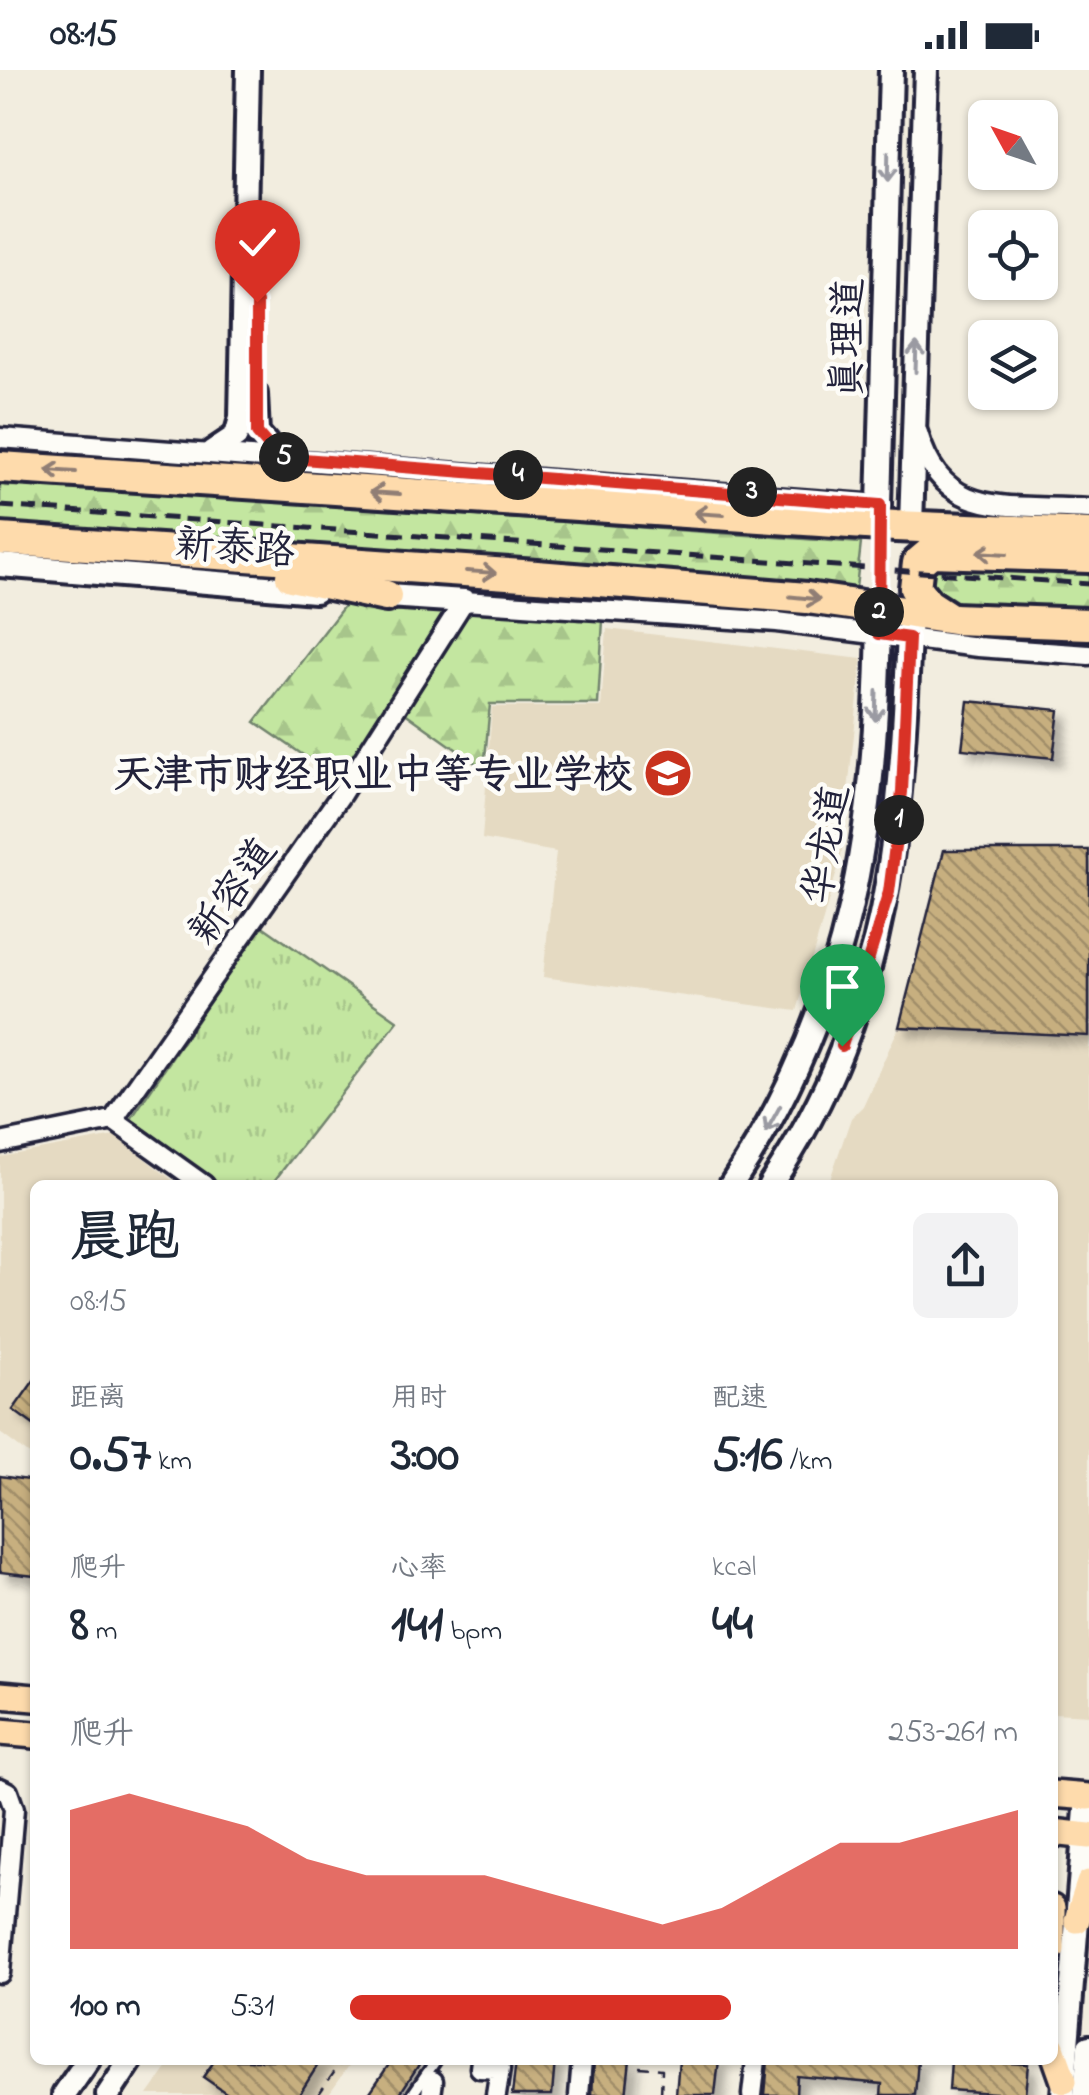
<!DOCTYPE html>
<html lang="zh">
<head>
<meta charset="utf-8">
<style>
	:root { --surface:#fff; --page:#f2f2f3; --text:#1f2937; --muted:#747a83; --accent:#d93025 }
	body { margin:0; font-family:"Indie Flower","LXGW WenKai TC",sans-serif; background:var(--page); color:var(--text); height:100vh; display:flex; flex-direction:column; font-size:38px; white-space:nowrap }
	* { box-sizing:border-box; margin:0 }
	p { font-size:32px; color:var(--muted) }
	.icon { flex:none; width:55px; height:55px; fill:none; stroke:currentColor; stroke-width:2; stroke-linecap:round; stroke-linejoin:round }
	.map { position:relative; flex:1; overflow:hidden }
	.sheet { position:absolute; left:30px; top:1110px; width:1028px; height:885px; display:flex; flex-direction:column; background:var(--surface); border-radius:15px; box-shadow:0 2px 8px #0004 }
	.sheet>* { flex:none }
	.needle { width:65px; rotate:310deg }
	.buttons { position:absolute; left:968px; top:30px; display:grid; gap:20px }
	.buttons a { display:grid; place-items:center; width:90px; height:90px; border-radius:15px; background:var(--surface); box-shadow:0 2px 8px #0004; font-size:50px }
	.pin { position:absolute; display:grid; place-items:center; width:85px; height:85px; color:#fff; margin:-102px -42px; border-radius:50% 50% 50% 0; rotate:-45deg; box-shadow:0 0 10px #0007 }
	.pin .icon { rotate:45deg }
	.km { position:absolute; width:50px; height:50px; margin:-25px; border-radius:50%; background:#222; color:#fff; font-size:28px; line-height:50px; text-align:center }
	.round { display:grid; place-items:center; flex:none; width:105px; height:105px; border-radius:15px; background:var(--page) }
	.summary { display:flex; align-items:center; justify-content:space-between; height:170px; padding:0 40px }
	h1 { font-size:55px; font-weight:700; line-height:75px }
	.stats { display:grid; grid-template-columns:repeat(3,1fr); gap:15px; height:170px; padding:10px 40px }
	.stats div { display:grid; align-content:center }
	.stats b { font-size:50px; font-weight:700 }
	.stats small { font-size:28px; font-weight:400 }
	.stats p { font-size:28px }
	.chart { height:280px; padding:20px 40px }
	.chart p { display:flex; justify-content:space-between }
	.chart svg { width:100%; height:180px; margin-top:10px; fill:var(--accent); opacity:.7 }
	ul { padding:0 40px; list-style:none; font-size:32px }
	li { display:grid; grid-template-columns:160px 120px 1fr; align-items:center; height:75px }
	li i { height:25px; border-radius:12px; background:var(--accent) }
	.status { display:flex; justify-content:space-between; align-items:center; height:70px; padding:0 50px; background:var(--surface); direction:ltr }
	.status svg { height:28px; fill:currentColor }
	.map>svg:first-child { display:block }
	.built { fill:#e5dac2 }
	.forest { fill:url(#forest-firs); stroke:#72846e; stroke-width:2.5 }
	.park { fill:url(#park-tufts); stroke:#72846e; stroke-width:2.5 }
	.building { fill:url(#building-back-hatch); stroke:#22223b; stroke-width:2.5; filter:url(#shadow) }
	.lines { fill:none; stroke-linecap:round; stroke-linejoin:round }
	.lane-casing { stroke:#22223b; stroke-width:16 }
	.street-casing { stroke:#22223b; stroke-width:25 }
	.secondary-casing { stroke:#22223b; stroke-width:30 }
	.primary-casing { stroke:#22223b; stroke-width:32 }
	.highway-casing { stroke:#22223b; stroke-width:38 }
	.path { stroke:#22223b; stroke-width:2.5; stroke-dasharray:10 8; stroke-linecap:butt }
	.lane { stroke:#fdfcf7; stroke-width:9 }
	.street { stroke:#fdfcf7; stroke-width:18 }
	.secondary { stroke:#fdfcf7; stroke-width:22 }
	.primary { stroke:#fedbac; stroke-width:25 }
	.highway { stroke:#fedbac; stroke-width:30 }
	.rail { stroke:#22223b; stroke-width:5; stroke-dasharray:15 8; stroke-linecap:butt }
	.oneway { stroke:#9a9aa2 }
	.oneway2 { stroke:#907e74 }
	.route-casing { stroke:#fff; stroke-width:20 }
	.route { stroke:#d93025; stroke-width:12 }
	.labels { text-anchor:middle; stroke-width:9; stroke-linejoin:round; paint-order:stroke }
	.street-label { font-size:40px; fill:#22223b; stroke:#fdfcf7 }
	.poi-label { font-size:40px; font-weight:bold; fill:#22223b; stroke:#fdfcf7; text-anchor:end }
</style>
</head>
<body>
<div class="status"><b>08:15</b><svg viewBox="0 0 49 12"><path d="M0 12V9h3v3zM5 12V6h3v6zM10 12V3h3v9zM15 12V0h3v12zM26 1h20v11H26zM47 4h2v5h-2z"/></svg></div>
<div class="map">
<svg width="1089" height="2025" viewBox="0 0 1089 2025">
	<defs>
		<pattern id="forest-firs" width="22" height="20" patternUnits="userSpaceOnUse" patternTransform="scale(2.5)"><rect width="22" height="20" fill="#c3e6a0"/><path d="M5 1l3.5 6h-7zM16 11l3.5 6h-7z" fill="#a7c58b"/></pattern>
		<pattern id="park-tufts" width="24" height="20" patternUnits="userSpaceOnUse" patternTransform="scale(2.5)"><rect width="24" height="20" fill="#c3e6a0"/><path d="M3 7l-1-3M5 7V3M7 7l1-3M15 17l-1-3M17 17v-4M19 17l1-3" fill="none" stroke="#a7c58b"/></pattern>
		<pattern id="building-back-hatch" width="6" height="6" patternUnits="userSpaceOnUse" patternTransform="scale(2.5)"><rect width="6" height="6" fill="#c7af7f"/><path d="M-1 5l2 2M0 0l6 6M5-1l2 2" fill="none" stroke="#a18e69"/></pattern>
		<filter id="shadow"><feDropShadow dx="8" dy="8" stdDeviation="5" flood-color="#0004"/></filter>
	</defs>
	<rect width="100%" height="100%" fill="#f2eddf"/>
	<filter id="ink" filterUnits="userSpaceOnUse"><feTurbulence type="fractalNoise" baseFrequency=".01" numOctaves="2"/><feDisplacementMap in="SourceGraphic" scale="20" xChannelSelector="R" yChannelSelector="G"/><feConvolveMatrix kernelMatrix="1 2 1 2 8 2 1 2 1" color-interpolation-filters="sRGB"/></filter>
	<g filter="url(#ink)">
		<g class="built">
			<polygon points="607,559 862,589 841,787 797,941 543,907 556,782 482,769 492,637 601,637"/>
			<polygon points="899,957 1089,966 1089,1645 1053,1643 1052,1115 828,1115 851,1048 863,1036"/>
			<polygon points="115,1066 179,1115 35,1115 35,1389 0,1363 0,1087"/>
			<polygon points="173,1990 353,1990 328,2025 148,2025"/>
		</g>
		<g class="forest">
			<polygon points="0,412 861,473 856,518 605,494 0,458"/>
			<polygon points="939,491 1089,497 1089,543 951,537 926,523 927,498"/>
			<polygon points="347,532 603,550 598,634 490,634 484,699 391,633 338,709 255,652"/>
		</g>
		<polygon class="park" points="261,855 398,951 271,1115 221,1115 131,1049"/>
		<g class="building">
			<polygon points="968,631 1059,640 1053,688 962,679"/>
			<polygon points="944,780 1089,780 1089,966 899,957"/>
			<polygon points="35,1309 35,1356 13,1340"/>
			<polygon points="0,1406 35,1411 35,1506 0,1502"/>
			<polygon points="215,1990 321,1990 299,2025 229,2025 203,2007"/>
			<polygon points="392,1990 422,1990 399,2025 368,2025"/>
			<polygon points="516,1990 555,1990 552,2025 512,2025"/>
			<polygon points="594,1990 630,1990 626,2025 592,2025"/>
			<polygon points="679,1990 719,1990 715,2025 676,2025"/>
			<polygon points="768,1990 918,1990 915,2025 881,2025 882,2014 797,2006 796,2025 765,2025"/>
			<polygon points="951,1990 1028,1994 1025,2025 949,2020"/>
		</g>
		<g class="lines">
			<g class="lane-casing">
				<polyline id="lane" points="412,2025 436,1990"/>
			</g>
			<g class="street-casing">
				<g id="street">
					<path d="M918,363C943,452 1011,433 1089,439"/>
					<polyline points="0,368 879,435"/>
					<polyline points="103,1052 113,1050 204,1115"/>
					<polyline points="0,1073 113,1050 342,723 464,531 777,552 978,577 1089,585"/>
					<polyline points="0,1718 8,1722 14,1739 0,1903"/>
					<polyline points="481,1990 480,1998 500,1999 496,2025"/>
					<polyline points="431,2025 433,2011"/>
					<polyline points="579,2025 582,1990"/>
					<polyline points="752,2025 756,1990"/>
				</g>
			</g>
			<g class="secondary-casing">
				<g id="secondary">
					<polyline points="255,324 257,363 278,387"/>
					<polyline points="212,382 236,366 241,348 248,0"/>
					<polyline points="879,435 891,0"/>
					<polyline points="911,455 926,0"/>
					<polyline points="0,495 315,521"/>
					<polyline points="372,525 464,531"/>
					<path d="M731,1115C853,933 877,753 879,539"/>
					<path d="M770,1115C892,937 901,748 910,542"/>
					<polyline points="64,2025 88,1990"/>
					<polyline points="108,2025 131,1990"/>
					<polyline points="1063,2025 1087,1727"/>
					<polyline points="1085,2025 1089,1977"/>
				</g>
			</g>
			<g class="primary-casing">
				<g id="primary">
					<polyline points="0,1625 35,1628"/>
					<polyline points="0,1662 35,1665"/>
					<polyline points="1052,1724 1089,1727"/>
					<polyline points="1052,1762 1089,1766"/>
					<polyline points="1052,1838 1052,1879"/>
					<polyline points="1077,1850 1089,1813"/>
					<polyline points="1052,1977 1064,2011"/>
				</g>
			</g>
			<g class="highway-casing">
				<g id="highway">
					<polyline points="0,397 896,456 1089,464"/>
					<polyline points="0,469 537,506 807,528 953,549 1089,554"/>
					<polyline points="291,506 386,526"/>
					<polyline points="948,547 928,534 915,518 918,493 931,482 1089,487"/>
				</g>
			</g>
			<g class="path">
				<polyline points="880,514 880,477"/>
				<polyline points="639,1997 662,1999 661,2025"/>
				<polyline points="318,2025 343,1990"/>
			</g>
			<use href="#lane" class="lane"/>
			<use href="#street" class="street"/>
			<use href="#secondary" class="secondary"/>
			<use href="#primary" class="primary"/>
			<use href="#highway" class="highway"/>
			<polyline class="rail" points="0,436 1089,514"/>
		</g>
		<defs><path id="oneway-shaft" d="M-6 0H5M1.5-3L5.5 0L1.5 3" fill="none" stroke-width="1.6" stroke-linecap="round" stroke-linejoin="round" transform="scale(2.5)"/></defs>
		<g class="oneway">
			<use href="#oneway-shaft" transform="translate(888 97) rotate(91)"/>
			<use href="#oneway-shaft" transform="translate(916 287) rotate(-88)"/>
			<use href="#oneway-shaft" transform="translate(876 636) rotate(92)"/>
			<use href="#oneway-shaft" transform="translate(773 1049) rotate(119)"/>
		</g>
		<g class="oneway2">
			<use href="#oneway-shaft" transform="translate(61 401) rotate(-176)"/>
			<use href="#oneway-shaft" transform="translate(385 423) rotate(-176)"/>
			<use href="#oneway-shaft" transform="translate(709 444) rotate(-176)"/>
			<use href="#oneway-shaft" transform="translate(992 483) rotate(-176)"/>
			<use href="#oneway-shaft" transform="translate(481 502) rotate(4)"/>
			<use href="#oneway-shaft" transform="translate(805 528) rotate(6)"/>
		</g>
	</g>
	<g class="lines" filter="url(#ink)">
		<g class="route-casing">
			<polyline id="route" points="257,232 257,363 278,387 880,435 879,564 909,568 902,722 889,822 842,976"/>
		</g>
		<use href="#route" class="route"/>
	</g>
	<defs>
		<g id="school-disc" transform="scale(2.5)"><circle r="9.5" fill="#c8321e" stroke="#fdfcf7"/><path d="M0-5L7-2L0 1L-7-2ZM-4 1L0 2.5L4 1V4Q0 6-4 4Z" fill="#fff"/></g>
	</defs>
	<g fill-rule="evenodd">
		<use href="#school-disc" x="668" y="703"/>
	</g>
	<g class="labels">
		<g class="street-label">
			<text transform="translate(846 268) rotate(-89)" y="14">真理道</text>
			<text transform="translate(235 476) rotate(4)" y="14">新泰路</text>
			<text transform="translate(824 774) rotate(-81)" y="14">华龙道</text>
			<text transform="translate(231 820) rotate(-55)" y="14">新容道</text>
		</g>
		<g class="poi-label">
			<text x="633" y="717">天津市财经职业中等专业学校</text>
		</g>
	</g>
</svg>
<div class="buttons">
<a><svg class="needle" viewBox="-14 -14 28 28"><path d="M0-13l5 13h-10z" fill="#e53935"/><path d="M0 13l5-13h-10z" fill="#747a83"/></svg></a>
<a><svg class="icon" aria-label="locate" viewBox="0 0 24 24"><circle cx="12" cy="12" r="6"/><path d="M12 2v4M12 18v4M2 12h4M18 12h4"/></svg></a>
<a><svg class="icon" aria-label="layers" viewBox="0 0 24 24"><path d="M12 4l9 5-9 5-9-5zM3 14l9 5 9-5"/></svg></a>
</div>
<div class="pin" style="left:842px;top:976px;background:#1e9e55"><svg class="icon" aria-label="arrive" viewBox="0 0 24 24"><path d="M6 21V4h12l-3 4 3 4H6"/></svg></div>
<div class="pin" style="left:257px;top:232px;background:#d93025"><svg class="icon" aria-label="check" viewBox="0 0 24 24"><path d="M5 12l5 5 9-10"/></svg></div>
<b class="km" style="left:899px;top:750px">1</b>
<b class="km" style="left:879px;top:542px">2</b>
<b class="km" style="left:752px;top:422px">3</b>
<b class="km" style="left:518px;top:405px">4</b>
<b class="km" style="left:284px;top:387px">5</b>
<section class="sheet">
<div class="summary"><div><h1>晨跑</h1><p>08:15</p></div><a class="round"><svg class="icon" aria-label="share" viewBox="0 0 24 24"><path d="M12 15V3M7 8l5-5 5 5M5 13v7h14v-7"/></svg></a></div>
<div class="stats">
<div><p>距离</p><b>0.57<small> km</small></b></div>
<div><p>用时</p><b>3:00</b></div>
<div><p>配速</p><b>5:16<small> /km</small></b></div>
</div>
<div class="stats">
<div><p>爬升</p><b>8<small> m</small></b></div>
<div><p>心率</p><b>141<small> bpm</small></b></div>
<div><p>kcal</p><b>44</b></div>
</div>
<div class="chart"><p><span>爬升</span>253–261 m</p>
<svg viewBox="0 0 160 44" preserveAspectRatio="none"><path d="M0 44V10L10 6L20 10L30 14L40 22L50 26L60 26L70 26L80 30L90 34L100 38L110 34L120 26L130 18L140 18L150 14L160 10V44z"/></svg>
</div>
<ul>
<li><b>100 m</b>5:31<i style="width:57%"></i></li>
</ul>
</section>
</div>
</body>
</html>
